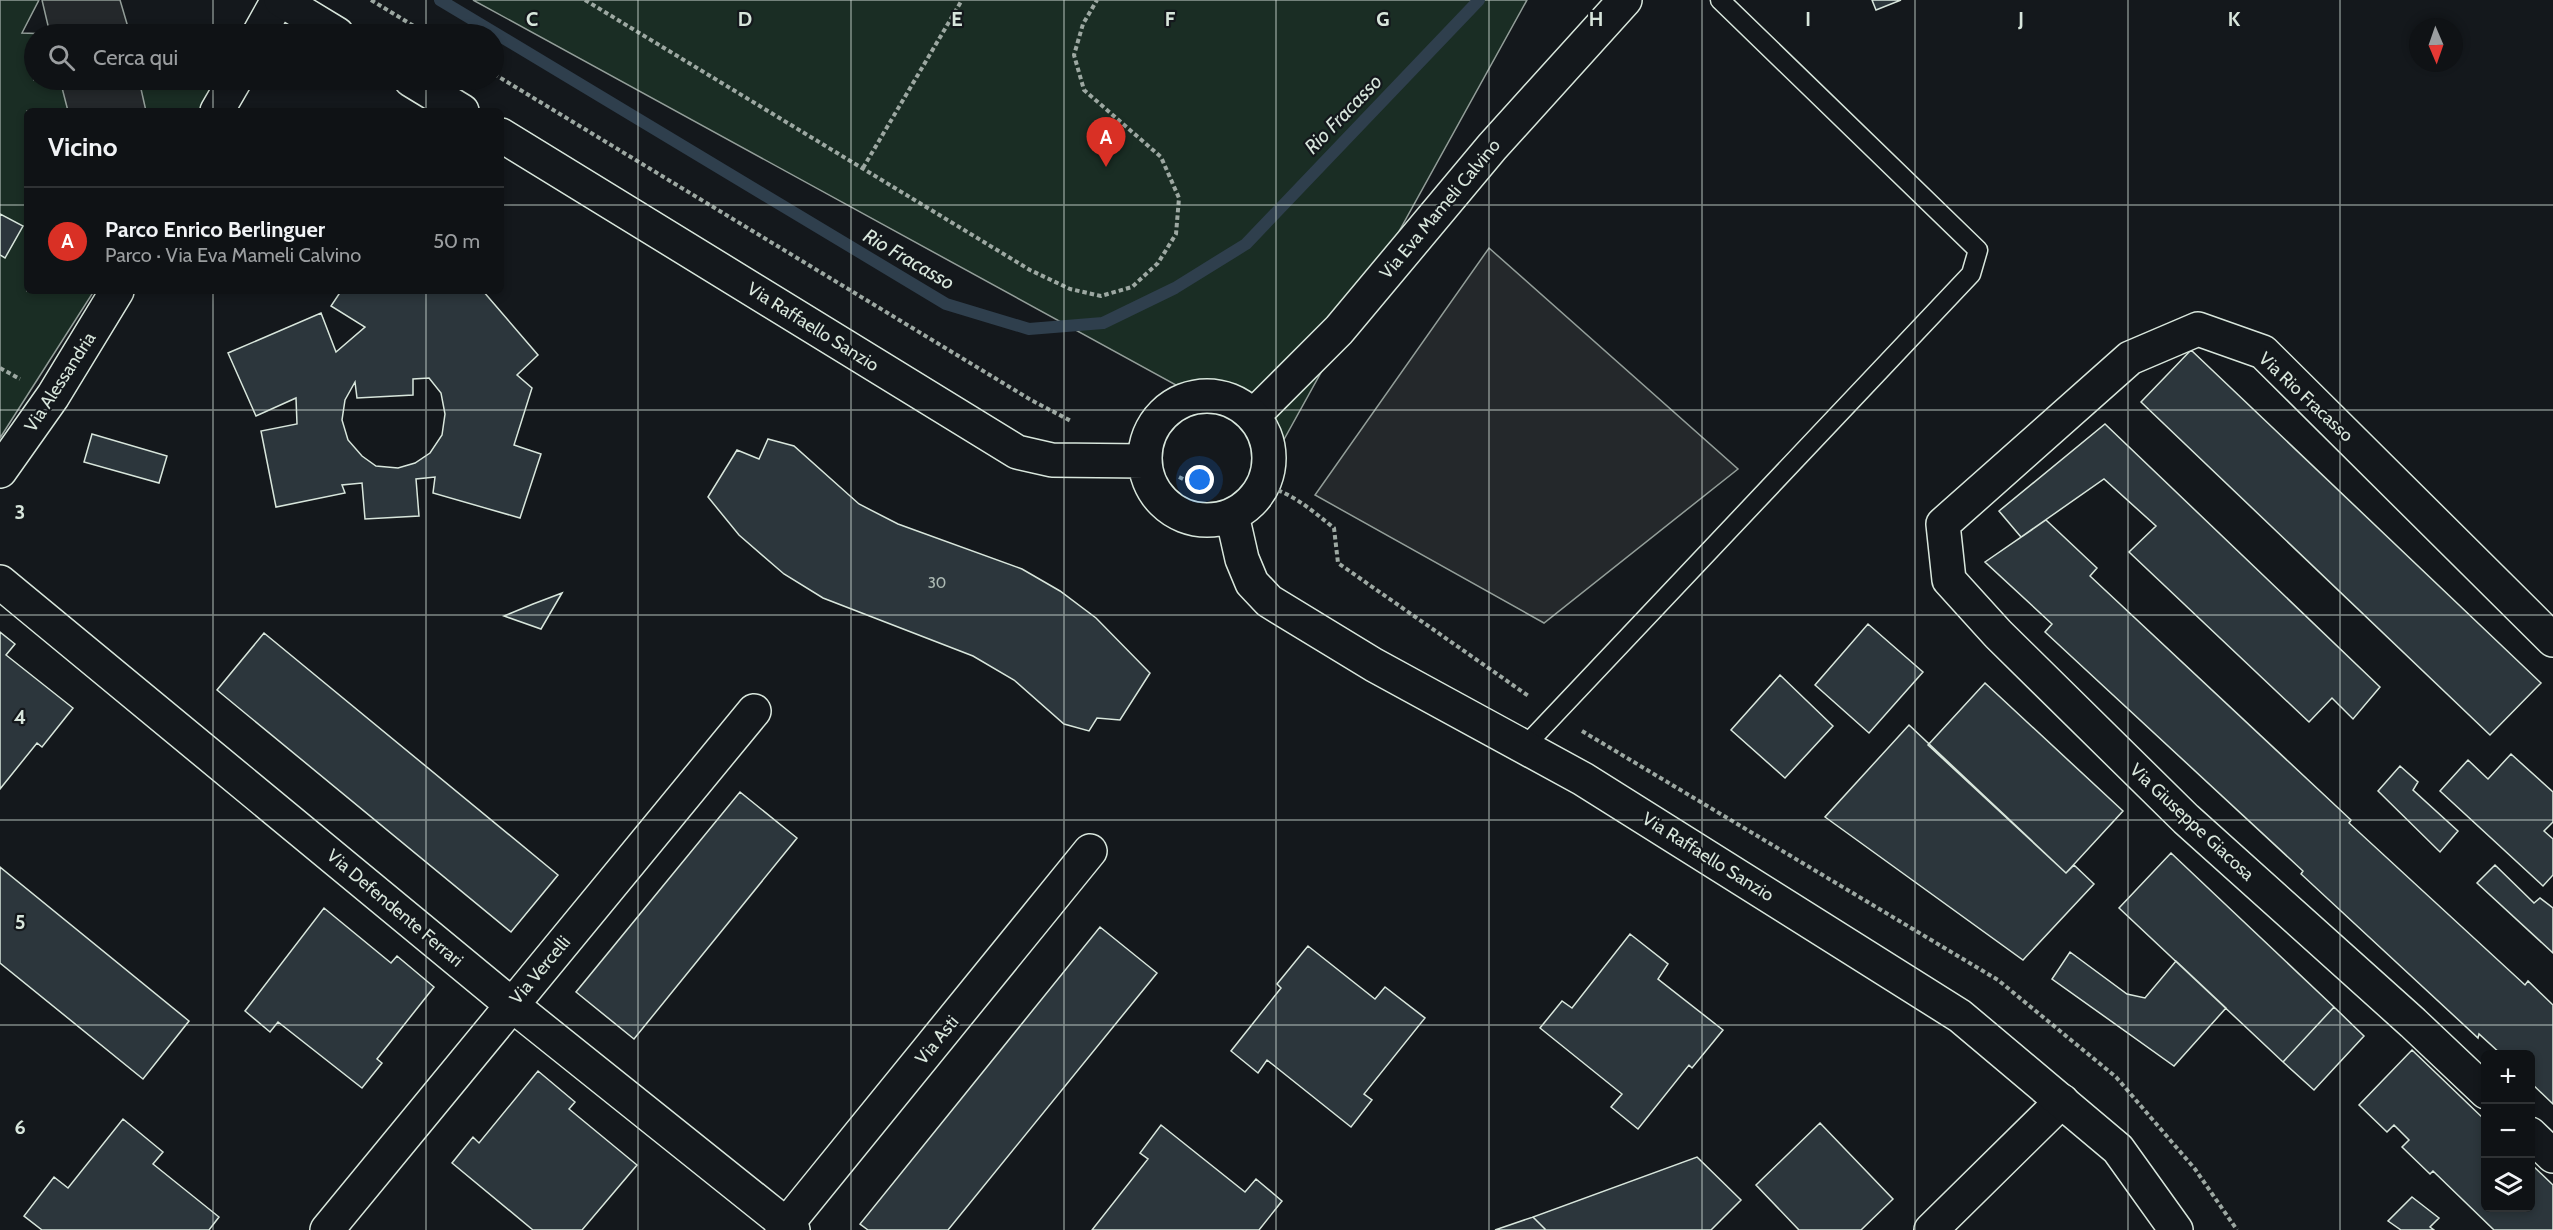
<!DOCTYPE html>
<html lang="it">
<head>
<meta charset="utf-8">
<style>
  :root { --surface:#0f1215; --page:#181b1e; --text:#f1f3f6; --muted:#9b9ea0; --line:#2f3234; --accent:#d93025 }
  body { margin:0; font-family:Cabin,sans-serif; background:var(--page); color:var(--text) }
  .controls { position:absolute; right:18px; bottom:18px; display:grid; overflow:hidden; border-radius:9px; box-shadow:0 3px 9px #0003 }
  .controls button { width:54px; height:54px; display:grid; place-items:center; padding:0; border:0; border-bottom:2px solid var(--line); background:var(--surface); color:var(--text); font:30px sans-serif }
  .compass { position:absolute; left:2409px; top:18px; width:54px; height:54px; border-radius:50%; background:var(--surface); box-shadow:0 3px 9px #0003; rotate:178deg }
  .you { position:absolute; left:1200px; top:480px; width:21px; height:21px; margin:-15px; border:4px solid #fff; border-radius:50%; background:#1a73e8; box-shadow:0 0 0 9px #1a73e833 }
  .badge { display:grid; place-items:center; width:39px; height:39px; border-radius:50%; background:var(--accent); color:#fff; font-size:20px; font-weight:700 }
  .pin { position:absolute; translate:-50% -50px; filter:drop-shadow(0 2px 3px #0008) }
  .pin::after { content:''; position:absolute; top:32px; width:21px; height:18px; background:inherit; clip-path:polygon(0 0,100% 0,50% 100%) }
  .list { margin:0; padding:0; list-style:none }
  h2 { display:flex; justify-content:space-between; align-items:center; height:78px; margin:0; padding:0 24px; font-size:26px }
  h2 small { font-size:20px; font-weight:400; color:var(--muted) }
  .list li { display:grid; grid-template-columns:39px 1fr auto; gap:18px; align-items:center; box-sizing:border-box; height:108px; padding:0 24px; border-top:2px solid var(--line) }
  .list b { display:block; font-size:22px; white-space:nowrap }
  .list p { margin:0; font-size:20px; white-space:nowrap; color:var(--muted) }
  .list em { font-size:20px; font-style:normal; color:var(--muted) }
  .icon { flex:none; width:33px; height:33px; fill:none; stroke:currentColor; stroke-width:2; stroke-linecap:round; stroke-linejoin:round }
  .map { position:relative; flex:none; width:2553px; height:1230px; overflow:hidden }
  .search { position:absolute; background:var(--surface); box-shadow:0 3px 9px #0003; left:24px; top:24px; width:480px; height:66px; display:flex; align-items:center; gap:15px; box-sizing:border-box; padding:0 21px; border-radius:33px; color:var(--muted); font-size:22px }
  .panel { position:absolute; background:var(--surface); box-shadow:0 3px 9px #0003; left:24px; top:108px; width:480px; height:186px; border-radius:9px }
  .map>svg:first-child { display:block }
  .green { fill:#1a2d24; stroke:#939e99; stroke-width:1.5 }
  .parking { fill:#24282b; stroke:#939e99; stroke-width:1.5 }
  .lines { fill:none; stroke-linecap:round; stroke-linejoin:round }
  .stream { stroke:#2f3f4d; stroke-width:12 }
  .building { fill:#2c363c; stroke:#d8e6dc; stroke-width:1.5; fill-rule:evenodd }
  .lane-casing { stroke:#d8e6dc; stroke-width:21 }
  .street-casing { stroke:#d8e6dc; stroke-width:36 }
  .secondary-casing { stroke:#d8e6dc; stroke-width:36 }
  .path { stroke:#9da8a2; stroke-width:4; stroke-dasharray:4.5 3; stroke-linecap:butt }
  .lane { stroke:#14181c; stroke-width:18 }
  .street { stroke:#14181c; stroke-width:33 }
  .secondary { stroke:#14181c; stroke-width:33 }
  .grid { fill:none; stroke:#d8e6dc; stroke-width:1.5; stroke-opacity:0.55 }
  .labels { text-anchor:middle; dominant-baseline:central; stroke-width:4.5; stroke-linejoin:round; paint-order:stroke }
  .number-label { font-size:15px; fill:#adbab4 }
  .street-label { font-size:18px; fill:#d8e6dc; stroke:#14181c }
  .water-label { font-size:20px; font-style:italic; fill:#d8e6dc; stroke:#14181c }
  .grid-label { font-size:20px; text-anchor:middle; font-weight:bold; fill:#d8e6dc; stroke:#14181c; stroke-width:4.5; stroke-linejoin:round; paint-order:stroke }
</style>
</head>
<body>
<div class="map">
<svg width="2553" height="1230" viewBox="0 0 2553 1230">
  <rect width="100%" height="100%" fill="#14181c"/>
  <path class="green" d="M0,0H39L22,33L52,34H34V80H235L217,111H27V291H94L0,438Z
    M473,0H1527L1282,443Z"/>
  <path class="parking" d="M42,0H120L130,34H50Z
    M60,80H139L146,111H68Z
    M1489,248L1738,469L1544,623L1315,495Z"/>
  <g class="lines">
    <path class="stream" d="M440,0L946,304L1029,329L1103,323L1175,288L1246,244L1479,0"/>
  </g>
  <path class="building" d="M1872,0H1901L1876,10Z
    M0,214L23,226L5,258L0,255Z
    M341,291H483L538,355L517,375L532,388L514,445L541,454L520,518L433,493L435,477L416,479L419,516L365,519L362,483L342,485L345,493L276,507L261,431L297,424L296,398L256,416L228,353L321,313L336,352L365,327L331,306ZM429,378L441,393L445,414L442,435L430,453L415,463L398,468L376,466L362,456L348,440L342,420L345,400L355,382L357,398L413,395V379Z
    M2191,350L2541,683L2490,735L2141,402Z
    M2105,424L2380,687L2353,719L2332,698L2309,722L2129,552L2156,526L2104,479L2021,537L1999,511Z
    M92,434L167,456L159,483L84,462Z
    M768,439L794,446L859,504L898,524L1022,569L1060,591L1096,618L1150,673L1120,720L1097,718L1089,731L1064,724L1014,680L973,656L823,598L784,574L739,535L708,497L737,450L759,459Z
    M2046,520L2097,568L2090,576L2351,820L2349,823L2525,985L2528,981L2553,1005V1104L2530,1082V1054H2501L2479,1034L2478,1038L2301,874L2303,871L2045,632L2052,624L1985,562Z
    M562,593L541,629L504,616L533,604Z
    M1868,624L1923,672L1869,733L1815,685Z
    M0,632L15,644L6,655L73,708L42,747L37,743L0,789Z
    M264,633L558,875L511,932L217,690Z
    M1780,675L1833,726L1785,778L1731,730Z
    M1985,683L2123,811L2066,873L1928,745Z
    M1909,725L2066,873L2074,865L2094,884L2023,960L1825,817Z
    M2511,754L2553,792V822L2544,831L2553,839V875L2543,886L2440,791L2468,760L2488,779Z
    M2400,766L2418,782L2413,790L2458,831L2440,852L2378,791Z
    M740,792L797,838L634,1039L576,992Z
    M2171,853L2334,1007L2283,1062L2119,908Z
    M2495,865L2534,903L2540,898L2553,908V953L2477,883Z
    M0,867L189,1021L143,1079L0,963Z
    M324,908L391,963L397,956L434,987L377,1059L382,1063L362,1088L278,1022L270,1032L245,1011Z
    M1100,927L1157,973L948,1230H868L860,1224Z
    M1630,934L1668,964L1658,979L1723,1030L1692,1068L1689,1065L1638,1129L1611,1107L1622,1094L1540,1028L1562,1001L1572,1008Z
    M1308,946L1375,999L1385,987L1425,1018L1364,1094L1372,1100L1351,1127L1267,1060L1258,1073L1231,1051L1281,988L1277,984Z
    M2070,952L2127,994L2145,998L2176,961L2226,1008L2174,1066L2052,979Z
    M2334,1007L2364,1036L2314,1090L2283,1062Z
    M2412,1050L2486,1121V1208H2530V1163L2553,1185V1230H2494L2433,1171L2430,1174L2402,1147L2409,1140L2394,1125L2387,1132L2359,1105Z
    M538,1071L575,1102L569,1109L637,1165L582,1230H533L452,1163L473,1137L479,1143Z
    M123,1119L163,1152L153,1164L219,1217L209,1230H42L24,1216L54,1177L68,1188Z
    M1820,1123L1893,1199L1861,1230H1799L1756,1185Z
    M1161,1125L1245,1192L1256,1179L1282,1201L1259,1230H1092L1148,1159L1140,1153Z
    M1697,1157L1741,1200L1711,1230H1546L1533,1217Z
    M2412,1197L2439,1218L2430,1227L2434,1230H2401L2388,1221Z
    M1533,1217L1546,1230H1495Z"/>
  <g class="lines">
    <g class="lane-casing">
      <path id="lane" d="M1524,747L1971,274L1978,250L1720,0"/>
    </g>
    <g class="street-casing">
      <path id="street" d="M259,34L278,0
        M217,111L235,80
        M1253,416L1339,330L1492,147L1625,0
        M0,471L53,396L117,291
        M0,582L512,1005L793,1230
        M2486,1092L2413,1023L2186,819L1998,634L1949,580L1943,524L2130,358L2198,329L2263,352L2553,640
        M2530,1134L2553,1156
        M327,1230L754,711
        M782,1230L1090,851
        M1931,1230L2062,1101"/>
    </g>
    <g class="secondary-casing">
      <path id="secondary" d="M281,0L337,34
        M411,80L462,111
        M501,135L1017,452L1052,460L1144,461
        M1145 458a62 62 0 1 1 124 0a62 62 0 1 1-124 0Z
        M1232,515L1242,559L1252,583L1269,601L1374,665L1583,779L1960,1016L2118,1149L2176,1230"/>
    </g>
    <path class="path" d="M371,0L427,34
      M585,0L1030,270L1070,289L1101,296L1132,287L1158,263L1176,234L1179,198L1161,157L1084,90L1074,55L1083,24L1097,0
      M494,74L1031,400L1071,421
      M863,168L962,0
      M0,368L20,379
      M1179,477L1204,489
      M1256,485C1287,488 1310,509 1334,528L1338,563L1530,697
      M1582,731L1998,980L2116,1077L2195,1169L2237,1230"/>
    <use href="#lane" class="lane"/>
    <use href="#street" class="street"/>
    <use href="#secondary" class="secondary"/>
  </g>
  <path class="grid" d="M213,0V34M426,0V34M638,0V1230M851,0V1230M1064,0V1230M1276,0V1230M1489,0V1230M1702,0V1230M1915,0V1230M2128,0V1230M2340,0V1230M213,80V111M426,80V111M0,205H27M501,205H2553M213,291V1230M426,291V1230M0,410H2553M0,615H2553M0,820H2553M0,1025H2553"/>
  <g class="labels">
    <g class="number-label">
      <text x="937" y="583">30</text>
    </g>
    <g class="street-label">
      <text transform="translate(1440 209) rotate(-50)">Via Eva Mameli Calvino</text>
      <text transform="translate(813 327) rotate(32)">Via Raffaello Sanzio</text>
      <text transform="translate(60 382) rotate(-57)">Via Alessandria</text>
      <text transform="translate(2306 397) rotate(43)">Via Rio Fracasso</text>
      <text transform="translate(2192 822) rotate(43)">Via Giuseppe Giacosa</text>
      <text transform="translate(1708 857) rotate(32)">Via Raffaello Sanzio</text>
      <text transform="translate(395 908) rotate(40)">Via Defendente Ferrari</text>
      <text transform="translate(540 970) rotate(-50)">Via Vercelli</text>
      <text transform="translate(937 1040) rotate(-51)">Via Asti</text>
    </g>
    <g class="water-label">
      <text transform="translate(1343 114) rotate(-46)">Rio Fracasso</text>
      <text transform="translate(909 259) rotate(30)">Rio Fracasso</text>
    </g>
  </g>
  <g class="grid-label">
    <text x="532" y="26">C</text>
    <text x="745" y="26">D</text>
    <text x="957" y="26">E</text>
    <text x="1170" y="26">F</text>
    <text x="1383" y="26">G</text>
    <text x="1596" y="26">H</text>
    <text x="1808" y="26">I</text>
    <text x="2021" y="26">J</text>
    <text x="2234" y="26">K</text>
    <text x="20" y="519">3</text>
    <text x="20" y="724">4</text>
    <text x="20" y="929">5</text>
    <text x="20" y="1134">6</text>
  </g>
</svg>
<div class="controls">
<button>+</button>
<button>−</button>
<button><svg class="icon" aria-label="layers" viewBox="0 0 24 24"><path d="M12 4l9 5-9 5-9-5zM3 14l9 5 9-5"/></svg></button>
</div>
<svg class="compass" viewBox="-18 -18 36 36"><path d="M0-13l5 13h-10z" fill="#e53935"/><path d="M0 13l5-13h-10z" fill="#9b9ea0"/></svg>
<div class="you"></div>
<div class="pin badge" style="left:1106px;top:167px">A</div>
<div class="search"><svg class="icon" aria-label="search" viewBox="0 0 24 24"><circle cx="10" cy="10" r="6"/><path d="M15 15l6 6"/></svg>Cerca qui</div>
<section class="panel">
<h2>Vicino<small></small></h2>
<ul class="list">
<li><span class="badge">A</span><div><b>Parco Enrico Berlinguer</b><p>Parco · Via Eva Mameli Calvino</p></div><em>50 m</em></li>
</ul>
</section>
</div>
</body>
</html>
